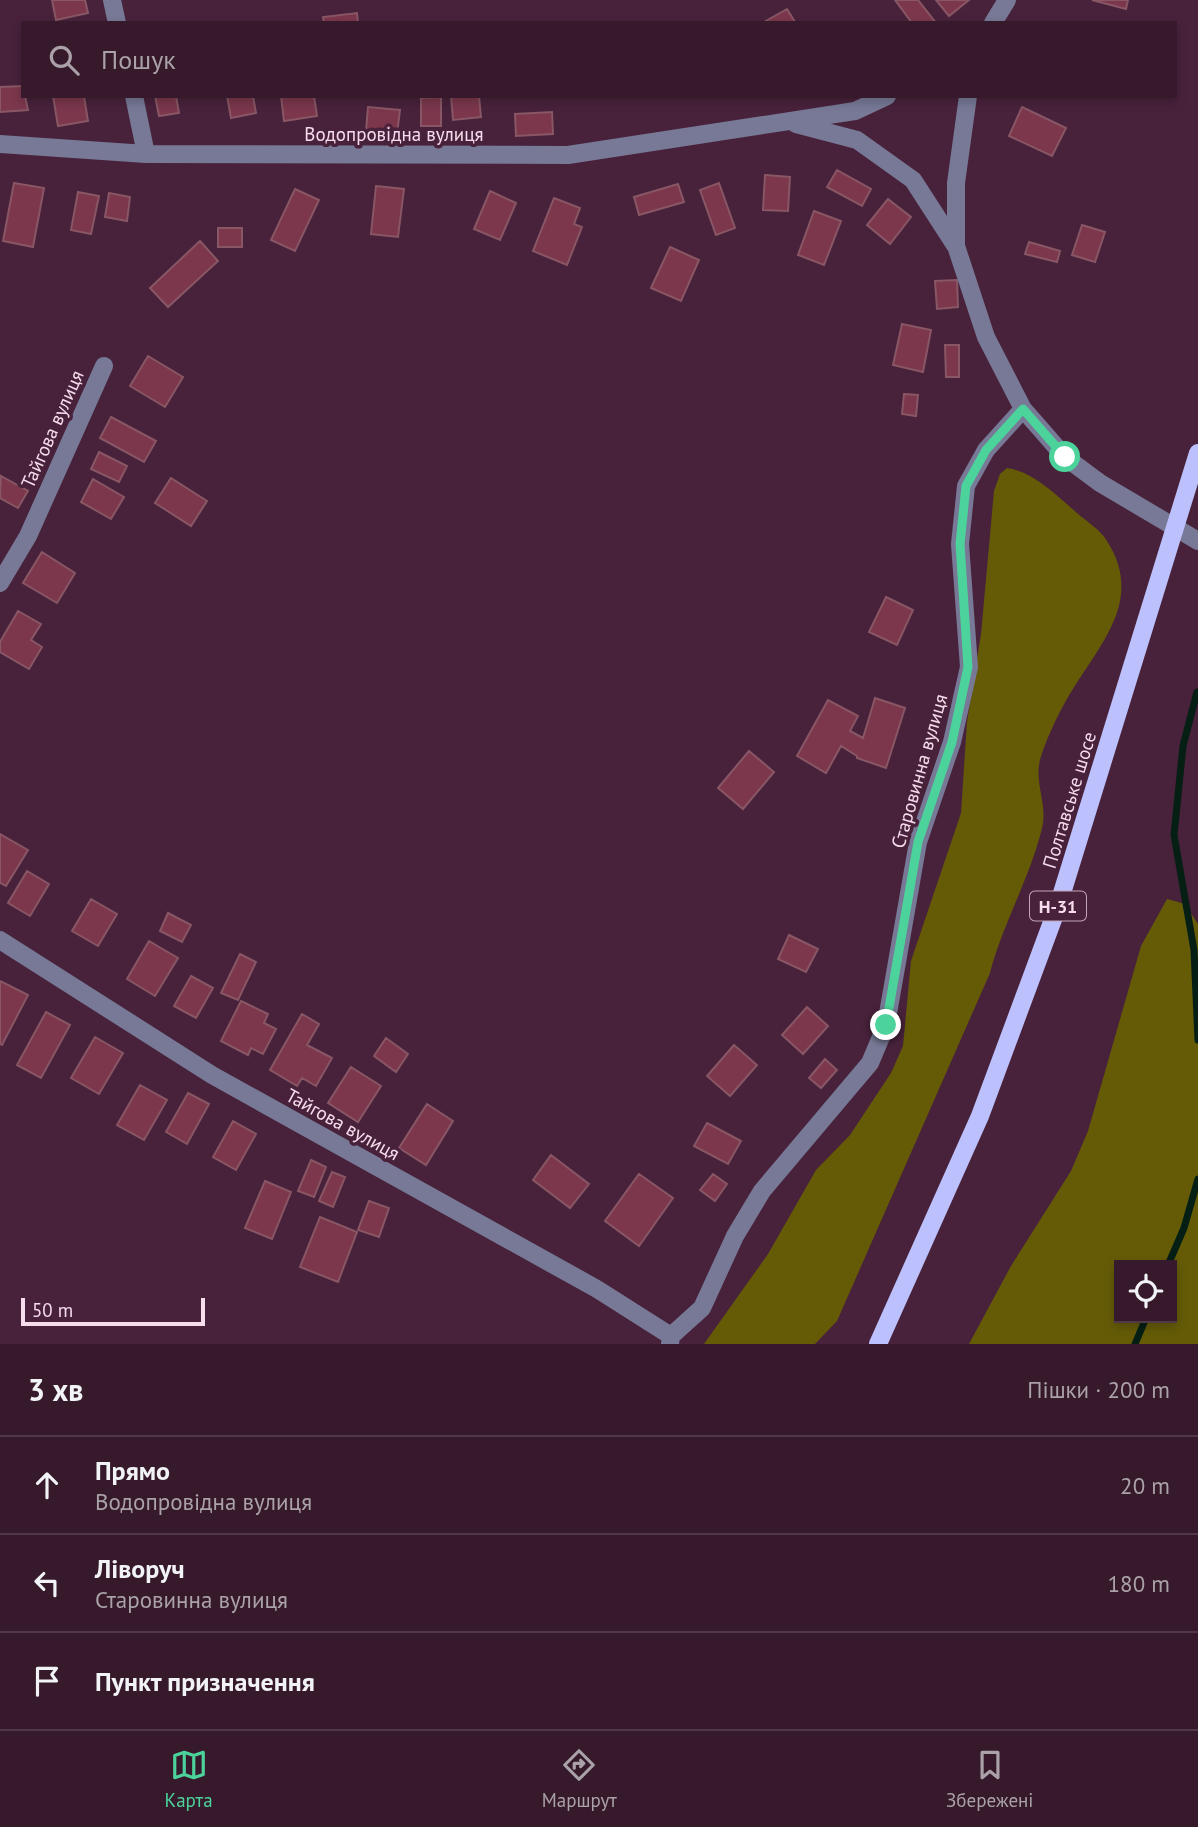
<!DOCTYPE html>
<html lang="uk">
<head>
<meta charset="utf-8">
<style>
  :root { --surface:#361a2c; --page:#3d2334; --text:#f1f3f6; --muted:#aaa1a9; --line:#503848; --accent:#4cd39b }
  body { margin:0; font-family:"PT Sans",sans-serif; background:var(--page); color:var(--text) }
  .controls { position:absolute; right:21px; bottom:21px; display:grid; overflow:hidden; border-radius:0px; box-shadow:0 4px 10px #0003 }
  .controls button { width:63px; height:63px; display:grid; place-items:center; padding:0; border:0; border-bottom:2px solid var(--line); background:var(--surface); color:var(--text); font:35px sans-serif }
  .scale { position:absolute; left:21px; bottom:18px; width:184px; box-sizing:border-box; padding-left:7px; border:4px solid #f7ddec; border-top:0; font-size:19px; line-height:24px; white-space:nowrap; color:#f7ddec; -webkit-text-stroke:5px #48223b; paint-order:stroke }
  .stop { position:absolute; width:21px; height:21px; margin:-16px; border:5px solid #4cd39b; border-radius:50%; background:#fff }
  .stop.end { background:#4cd39b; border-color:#fff; box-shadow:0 2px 7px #0008 }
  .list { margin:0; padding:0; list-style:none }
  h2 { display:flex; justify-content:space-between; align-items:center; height:91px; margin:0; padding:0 28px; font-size:30px }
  h2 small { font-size:23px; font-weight:400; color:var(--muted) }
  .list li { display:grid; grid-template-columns:46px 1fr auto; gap:21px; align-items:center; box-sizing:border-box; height:98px; padding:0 28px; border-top:2px solid var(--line) }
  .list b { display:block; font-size:26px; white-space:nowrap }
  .list p { margin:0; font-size:23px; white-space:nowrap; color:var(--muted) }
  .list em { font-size:23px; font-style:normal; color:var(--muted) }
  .icon { flex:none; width:38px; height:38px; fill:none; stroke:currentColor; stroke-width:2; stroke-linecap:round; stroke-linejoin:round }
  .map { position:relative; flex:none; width:1198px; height:1344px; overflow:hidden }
  .search { position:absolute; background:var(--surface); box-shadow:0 4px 10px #0003; left:21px; right:21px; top:21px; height:77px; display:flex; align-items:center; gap:18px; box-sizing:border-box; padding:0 24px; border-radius:0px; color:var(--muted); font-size:26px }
  .sheet { height:385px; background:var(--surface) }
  nav { display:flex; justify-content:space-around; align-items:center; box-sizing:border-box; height:98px; border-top:2px solid var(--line); background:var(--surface); font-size:19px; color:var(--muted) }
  nav a { display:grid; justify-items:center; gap:4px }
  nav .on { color:var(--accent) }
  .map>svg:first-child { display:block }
  .green { fill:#655b07; fill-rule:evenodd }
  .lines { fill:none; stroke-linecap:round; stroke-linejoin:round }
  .stream { stroke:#051f14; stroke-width:7 }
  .building { fill:#7c374d; stroke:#885664; stroke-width:2 }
  .minor { stroke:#777996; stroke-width:18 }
  .major { stroke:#bcc0fc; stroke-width:18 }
  .route { stroke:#4cd39b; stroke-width:9 }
  .labels { text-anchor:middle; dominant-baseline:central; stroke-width:7; stroke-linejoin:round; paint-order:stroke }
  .shield { fill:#48223b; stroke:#c2a5b7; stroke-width:2 }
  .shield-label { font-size:18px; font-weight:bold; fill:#f7ddec }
  .street-label { font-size:19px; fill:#f7ddec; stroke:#48223b }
</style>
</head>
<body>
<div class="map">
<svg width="1198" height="1344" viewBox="0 0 1198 1344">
  <rect width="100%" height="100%" fill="#48223b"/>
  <path class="green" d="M1007,468C1034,472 1057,496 1077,513C1086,521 1099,529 1105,538C1146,598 1101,643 1071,692C1060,710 1046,739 1040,760C1034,783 1048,805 1042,828C1030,878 1003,923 990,973L837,1321L815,1344H704L768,1254L816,1170L850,1135L891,1073L903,1046L911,961L961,813L967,722L981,634L994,491L1000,474Z
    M1167,899L1185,904L1198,924V1344H969L1011,1266L1071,1171L1088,1131L1141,946ZM1119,1265H1172V1318H1119Z"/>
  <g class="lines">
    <path class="stream" d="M1197,692L1183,746L1174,835L1194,950L1198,1040
      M1168,1265L1184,1228L1198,1179
      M1135,1344L1146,1318"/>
  </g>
  <path class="building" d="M52,0H85L88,13L56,20Z
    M895,0H918L936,23H912Z
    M936,0H969L949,16Z
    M1092,0H1128L1126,9Z
    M787,9L795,22L764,23V22Z
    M357,13L358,23H324L323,17Z
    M23,86L28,110L0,112V87Z
    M53,96H84L88,121L58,126Z
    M155,96H176L179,113L159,116Z
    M227,96H253L256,113L231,118Z
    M281,96H314L317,116L284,121Z
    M451,96H479L481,117L453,120Z
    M441,97V126H421V98Z
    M368,107L400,110L397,134L366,131Z
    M1022,107L1066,128L1052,156L1009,136Z
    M552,112L553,134L516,136L515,114Z
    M837,170L871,189L862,206L827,187Z
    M765,175L790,177L788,211L763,210Z
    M14,183L44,188L33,247L3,241Z
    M719,183L735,228L716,235L700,190Z
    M678,184L684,202L639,215L634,197Z
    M376,186L404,189L398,237L371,234Z
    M295,189L319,200L295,251L271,240Z
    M490,191L516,203L500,240L474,229Z
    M78,192L99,196L91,234L71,230Z
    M109,193L130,197L127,221L105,217Z
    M554,198L580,208L574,224L582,227L567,265L533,251Z
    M888,199L911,217L890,244L867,225Z
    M814,211L841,221L824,265L798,255Z
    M1082,225L1105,232L1095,262L1072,255Z
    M218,228H242V247H218Z
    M200,241L218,261L168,307L150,288Z
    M1029,242L1060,251L1057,262L1025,254Z
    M670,247L699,260L681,301L651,288Z
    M957,280L958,307L937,309L935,281Z
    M902,324L931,330L923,372L893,365Z
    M945,345H959V377H946Z
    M148,356L183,377L165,407L130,386Z
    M904,394L918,395L916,416L902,414Z
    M111,417L156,441L144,462L100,438Z
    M99,452L127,466L119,482L91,469Z
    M1,476L28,491L18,508L0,498Z
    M171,478L207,501L191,526L155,503Z
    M93,479L124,497L111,519L81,502Z
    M42,552L75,573L57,603L23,583Z
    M886,597L913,610L897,645L869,632Z
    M18,611L41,624L31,640L42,647L29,669L0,652V642Z
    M875,698L905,708L886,768L857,758V756L841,746L826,773L797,756L828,700L858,716L850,731L863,738Z
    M749,751L774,772L743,809L718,788Z
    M0,834L28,850L6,886L0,883Z
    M27,871L49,884L30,916L8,903Z
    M91,899L117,914L98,946L72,931Z
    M168,913L191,925L182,942L160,931Z
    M789,935L818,949L806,972L778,959Z
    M149,941L178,958L155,996L127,979Z
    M240,954L256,962L238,1000L221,993Z
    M191,976L213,988L196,1018L174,1006Z
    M0,981L28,995L2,1045L0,1044Z
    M241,1001L268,1014L264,1023L276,1029L263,1054L251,1048L248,1055L221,1041Z
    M807,1007L828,1026L803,1054L782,1035Z
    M46,1012L70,1025L41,1078L17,1065Z
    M302,1014L319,1024L307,1045L332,1058L316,1086L302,1078L297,1086L270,1070Z
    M95,1037L123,1053L99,1094L71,1078Z
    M386,1038L408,1054L396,1072L374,1056Z
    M734,1045L757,1065L730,1096L707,1076Z
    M825,1059L837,1070L821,1088L809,1078Z
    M351,1067L381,1086L358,1122L328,1103Z
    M140,1085L167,1100L144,1140L117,1125Z
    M188,1093L209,1104L187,1144L166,1132Z
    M427,1104L453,1121L426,1165L399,1148Z
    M233,1121L256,1134L236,1170L213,1157Z
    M707,1123L741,1141L728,1164L694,1146Z
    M551,1155L589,1184L570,1208L533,1180Z
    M311,1160L326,1167L314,1197L298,1191Z
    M332,1172L345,1177L333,1207L319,1201Z
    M639,1174L673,1198L639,1246L605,1221Z
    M713,1174L727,1184L715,1201L700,1190Z
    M265,1181L291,1192L272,1239L245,1228Z
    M369,1201L389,1208L379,1237L358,1230Z
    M320,1217L357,1232L338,1282L300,1267Z"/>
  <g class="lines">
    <path class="minor" d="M112,0L117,23
      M993,23L1007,0
      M134,96L146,154
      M968,96L956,183V246L986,337L1023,409L1065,457L1100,483L1198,541
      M796,124L857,140L913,180L955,245
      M0,144L146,154L568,155L855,111L887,96
      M0,583L28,536L104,366
      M0,940L212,1075L597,1289L671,1336
      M670,1344L671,1336L702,1308L735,1236L762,1191L870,1063L886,1025L918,842L952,742L969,667L960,544L966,486L986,450L1023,409"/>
    <path class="major" d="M878,1344L980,1116L1058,906L1198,453"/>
  </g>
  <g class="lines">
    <path class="route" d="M886,1025L918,842L952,742L968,667L960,544L966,486L986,450L1023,409L1065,457"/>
  </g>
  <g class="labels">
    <rect class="shield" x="1030" y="891.5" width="56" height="29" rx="5"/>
    <g class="shield-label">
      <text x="1058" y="906">Н-31</text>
    </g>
    <g class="street-label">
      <text x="394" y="134">Водопровідна вулиця</text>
      <text transform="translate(52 429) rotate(-66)">Тайгова вулиця</text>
      <text transform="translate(919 771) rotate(-74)">Старовинна вулиця</text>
      <text transform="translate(1069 800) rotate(-73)">Полтавське шосе</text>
      <text transform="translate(343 1124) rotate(29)">Тайгова вулиця</text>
    </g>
  </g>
</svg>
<div class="controls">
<button><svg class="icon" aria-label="locate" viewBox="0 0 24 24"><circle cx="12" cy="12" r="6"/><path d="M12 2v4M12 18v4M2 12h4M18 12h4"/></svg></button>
</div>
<div class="scale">50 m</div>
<div class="stop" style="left:1065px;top:457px"></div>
<div class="stop end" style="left:886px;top:1025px"></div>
<div class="search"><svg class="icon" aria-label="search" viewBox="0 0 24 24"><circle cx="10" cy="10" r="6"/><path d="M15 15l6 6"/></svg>Пошук</div>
</div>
<section class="sheet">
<h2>3 хв<small>Пішки · 200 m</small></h2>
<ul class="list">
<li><svg class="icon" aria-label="ahead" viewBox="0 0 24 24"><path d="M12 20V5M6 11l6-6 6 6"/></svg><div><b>Прямо</b><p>Водопровідна вулиця</p></div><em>20 m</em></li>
<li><svg class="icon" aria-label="left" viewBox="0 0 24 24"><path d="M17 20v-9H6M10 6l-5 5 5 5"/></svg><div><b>Ліворуч</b><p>Старовинна вулиця</p></div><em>180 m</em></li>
<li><svg class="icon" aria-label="arrive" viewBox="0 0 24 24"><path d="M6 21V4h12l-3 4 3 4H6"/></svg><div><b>Пункт призначення</b></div></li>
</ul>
</section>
<nav>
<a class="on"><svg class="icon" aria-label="map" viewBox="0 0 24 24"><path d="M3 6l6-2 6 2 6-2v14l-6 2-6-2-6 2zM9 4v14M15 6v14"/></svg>Карта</a>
<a><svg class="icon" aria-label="directions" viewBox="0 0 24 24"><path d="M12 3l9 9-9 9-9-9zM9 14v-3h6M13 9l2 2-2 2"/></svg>Маршрут</a>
<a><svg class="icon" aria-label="saved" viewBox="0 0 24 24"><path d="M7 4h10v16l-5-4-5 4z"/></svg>Збережені</a>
</nav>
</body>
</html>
